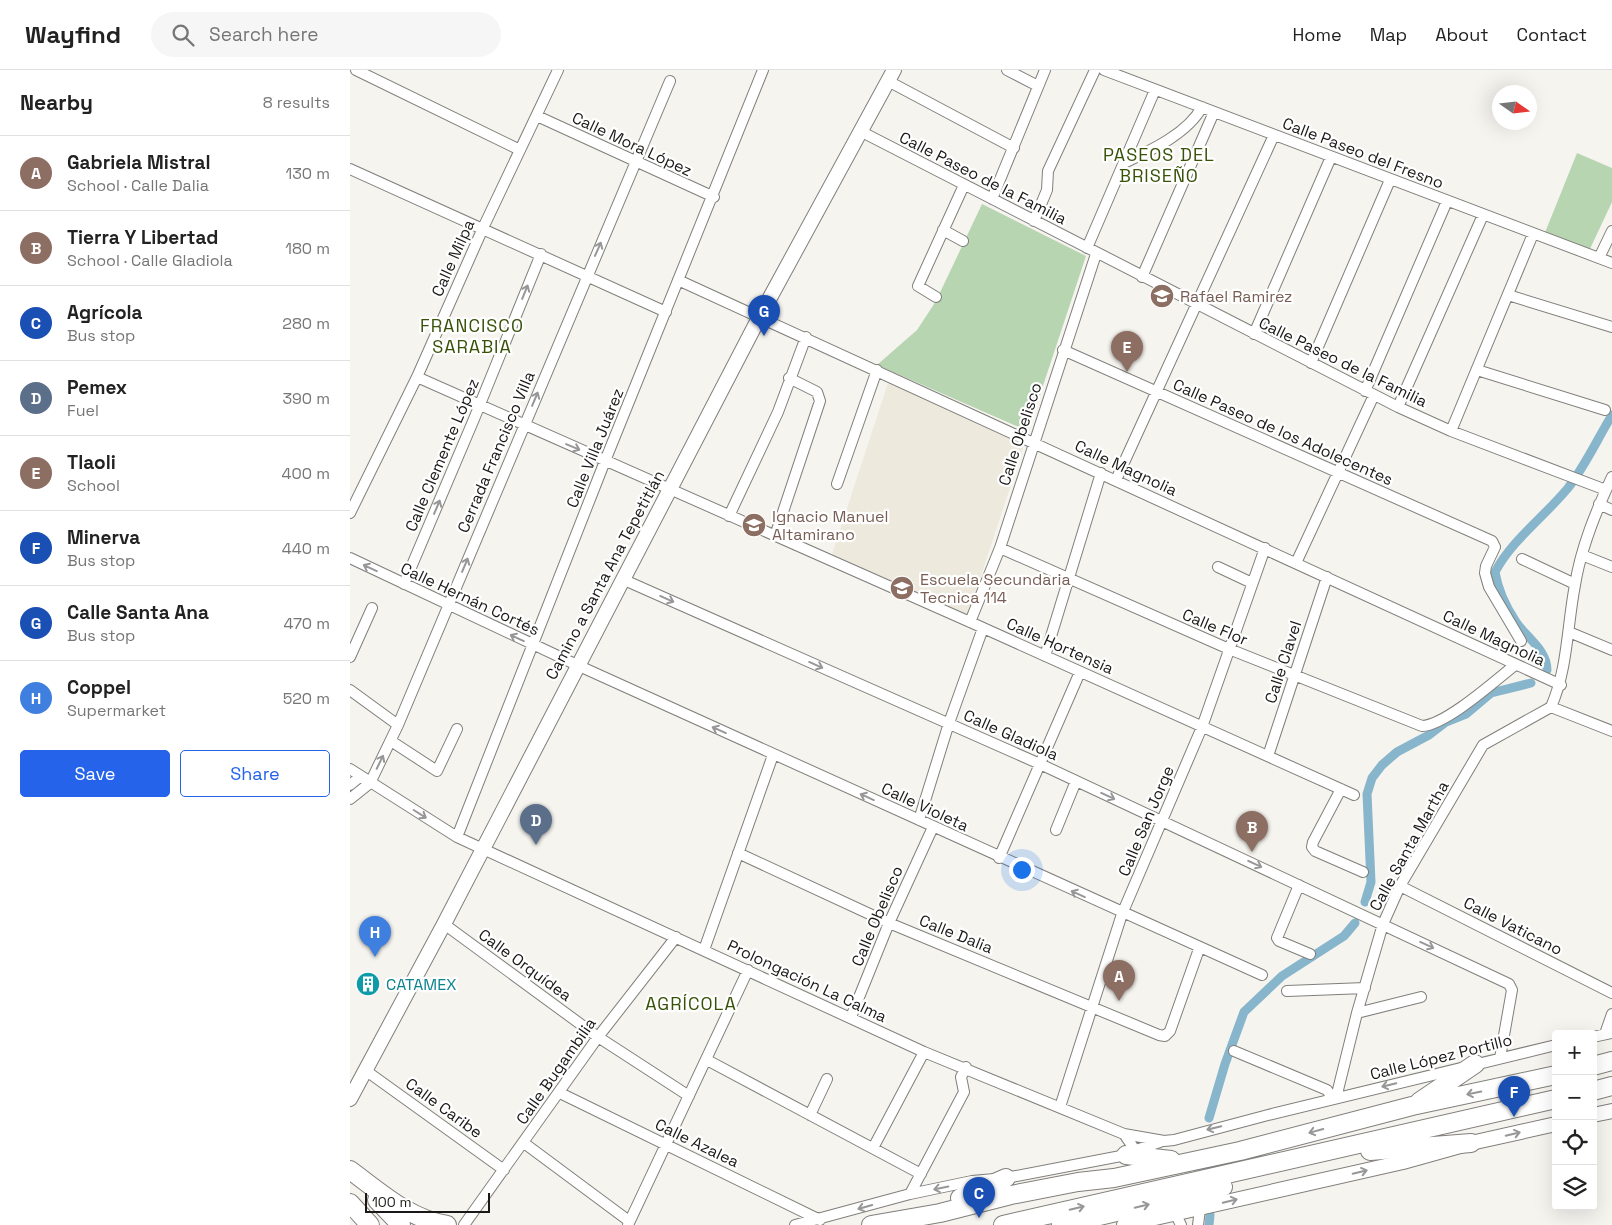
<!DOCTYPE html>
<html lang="en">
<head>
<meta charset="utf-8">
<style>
  :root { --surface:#fff; --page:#f6f6f6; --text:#222; --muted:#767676; --line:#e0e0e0; --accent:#2563eb }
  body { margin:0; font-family:"Space Grotesk",sans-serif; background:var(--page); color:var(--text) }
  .controls { position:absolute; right:15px; bottom:15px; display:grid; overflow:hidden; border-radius:5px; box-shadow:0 5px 20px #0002 }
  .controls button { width:45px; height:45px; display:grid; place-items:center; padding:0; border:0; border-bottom:1px solid var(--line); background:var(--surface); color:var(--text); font:25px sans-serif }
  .compass { position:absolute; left:1142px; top:15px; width:45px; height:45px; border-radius:50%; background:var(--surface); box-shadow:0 5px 20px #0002; rotate:104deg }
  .scale { position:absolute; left:15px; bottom:12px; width:125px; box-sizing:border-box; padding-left:5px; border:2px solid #191817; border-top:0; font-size:14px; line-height:18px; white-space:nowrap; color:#191817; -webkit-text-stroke:4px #fff; paint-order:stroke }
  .you { position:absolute; left:671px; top:799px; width:18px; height:18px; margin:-12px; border:4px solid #fff; border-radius:50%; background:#1a73e8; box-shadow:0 0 0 8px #1a73e833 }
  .badge { display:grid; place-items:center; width:32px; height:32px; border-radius:50%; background:var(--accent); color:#fff; font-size:16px; font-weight:700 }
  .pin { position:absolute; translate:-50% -41px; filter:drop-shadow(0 1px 2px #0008) }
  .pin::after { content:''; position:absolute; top:26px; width:18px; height:15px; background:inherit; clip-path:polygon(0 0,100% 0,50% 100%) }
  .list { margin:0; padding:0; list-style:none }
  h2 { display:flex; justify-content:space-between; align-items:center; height:65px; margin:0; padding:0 20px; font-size:21px }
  h2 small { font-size:16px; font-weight:400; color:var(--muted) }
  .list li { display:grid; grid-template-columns:32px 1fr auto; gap:15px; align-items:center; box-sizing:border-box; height:75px; padding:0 20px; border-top:1px solid var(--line) }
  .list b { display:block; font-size:19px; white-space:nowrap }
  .list p { margin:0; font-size:16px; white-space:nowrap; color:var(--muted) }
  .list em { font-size:16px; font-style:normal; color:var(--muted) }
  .actions { display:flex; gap:10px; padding:15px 20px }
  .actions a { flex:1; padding:11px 0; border:1px solid var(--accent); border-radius:5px; text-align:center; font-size:18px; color:var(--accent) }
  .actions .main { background:var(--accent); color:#fff }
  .icon { flex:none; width:28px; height:28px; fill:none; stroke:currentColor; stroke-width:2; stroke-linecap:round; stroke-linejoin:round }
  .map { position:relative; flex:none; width:1262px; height:1155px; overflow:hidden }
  header { display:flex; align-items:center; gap:30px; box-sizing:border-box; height:70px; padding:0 25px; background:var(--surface); border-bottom:1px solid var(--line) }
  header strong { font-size:24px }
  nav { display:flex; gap:28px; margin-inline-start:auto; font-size:18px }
  .search { width:350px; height:45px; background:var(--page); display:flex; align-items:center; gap:12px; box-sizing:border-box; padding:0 18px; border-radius:28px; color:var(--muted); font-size:19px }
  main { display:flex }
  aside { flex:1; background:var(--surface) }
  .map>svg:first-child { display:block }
  .built { fill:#ede9dd }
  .green { fill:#b8d5b2 }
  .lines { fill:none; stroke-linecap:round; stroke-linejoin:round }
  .canal { stroke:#87b5cb; stroke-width:9 }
  .street-casing { stroke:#807f7b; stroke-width:12 }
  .secondary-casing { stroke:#807f7b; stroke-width:16 }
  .highway-casing { stroke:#807f7b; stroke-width:20 }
  .street { stroke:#fff; stroke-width:10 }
  .secondary { stroke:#fff; stroke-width:14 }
  .highway { stroke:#fff; stroke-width:18 }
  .oneway { stroke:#989797 }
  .labels { text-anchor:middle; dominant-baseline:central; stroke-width:4.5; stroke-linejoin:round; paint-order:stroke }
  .street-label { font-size:16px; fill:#191817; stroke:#fff }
  .education-label { font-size:16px; fill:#785e54; stroke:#fff; text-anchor:start }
  .culture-label { font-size:16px; fill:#0d838f; stroke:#fff; text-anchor:start }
  .neighbourhood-label { font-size:18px; letter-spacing:1px; fill:#385208; stroke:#fff }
</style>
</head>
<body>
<header>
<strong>Wayfind</strong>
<div class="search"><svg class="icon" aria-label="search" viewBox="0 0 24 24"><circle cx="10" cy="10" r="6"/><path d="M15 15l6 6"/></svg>Search here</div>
<nav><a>Home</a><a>Map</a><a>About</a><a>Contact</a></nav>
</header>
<main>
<aside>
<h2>Nearby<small>8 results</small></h2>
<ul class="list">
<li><span class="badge" style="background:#8d6e63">A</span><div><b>Gabriela Mistral</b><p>School · Calle Dalia</p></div><em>130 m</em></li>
<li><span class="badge" style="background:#8d6e63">B</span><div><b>Tierra Y Libertad</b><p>School · Calle Gladiola</p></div><em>180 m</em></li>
<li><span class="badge" style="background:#1a4fb4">C</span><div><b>Agrícola</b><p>Bus stop</p></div><em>280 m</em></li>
<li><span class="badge" style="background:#5c6f8a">D</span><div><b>Pemex</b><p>Fuel</p></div><em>390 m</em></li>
<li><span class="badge" style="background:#8d6e63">E</span><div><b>Tlaoli</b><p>School</p></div><em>400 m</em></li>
<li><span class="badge" style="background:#1a4fb4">F</span><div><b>Minerva</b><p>Bus stop</p></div><em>440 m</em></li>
<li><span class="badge" style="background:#1a4fb4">G</span><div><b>Calle Santa Ana</b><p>Bus stop</p></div><em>470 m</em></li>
<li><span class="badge" style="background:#3f7fe0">H</span><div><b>Coppel</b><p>Supermarket</p></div><em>520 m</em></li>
</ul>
<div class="actions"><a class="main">Save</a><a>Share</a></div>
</aside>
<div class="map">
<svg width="1262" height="1155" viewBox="0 0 1262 1155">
  <rect width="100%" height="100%" fill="#f6f4ef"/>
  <path class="built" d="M538,313L675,372L618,545L482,484Z"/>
  <path class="green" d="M1227,83L1262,98V132L1239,181L1194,165Z
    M632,134L736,186L678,361L527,295L567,260L586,231Z"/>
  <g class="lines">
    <path class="canal" d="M1197,600C1197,580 1177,568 1166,552C1156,537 1148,520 1145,502C1162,470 1194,447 1218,418C1235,396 1248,368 1262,345
      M1015,832L1021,812L1017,724L1022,708L1032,695L1047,682L1079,665L1096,652L1116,644L1141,623L1181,613
      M859,1048L875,994L894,942L932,906L994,866L1005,853
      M859,1155L860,1145"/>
    <g class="street-casing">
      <path id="street" d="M6,0L170,80
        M657,0L688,16
        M754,0L1262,193
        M538,11L664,78
        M187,46L364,127
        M512,62L1048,337L1101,361L1256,420
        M776,92C802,80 838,63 852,37
        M0,99L316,242
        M642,129L695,0
        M684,151L697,120L698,101L745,0
        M593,160L613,171
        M737,178L805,20
        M1249,188L1262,161
        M792,207L864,42
        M328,210L1211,615
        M1158,225L1262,257
        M586,227L568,216L614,115
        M904,264L981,87
        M713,280L1142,471L1145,477L1136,496L1135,503L1139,517L1171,571
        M961,293L1040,110
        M1127,300L1255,340
        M67,307L620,552L1004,725
        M1015,321L1097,131
        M1048,337L1133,145
        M1101,361L1183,164
        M766,410L924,65
        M487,414L527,300
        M1249,434L1262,440
        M0,443L67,307L133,158L208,0
        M379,446L428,342L456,267
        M425,466L470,331L467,322L439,308
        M650,478L879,579L1072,656C1096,655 1146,610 1165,595
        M1232,485L1262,497
        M0,488L227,595L912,905
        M1172,489L1225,514
        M946,493L1024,325
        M868,497L902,513
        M272,509L690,694L1159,914L1162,920L1150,988
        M54,514L124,349L191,184
        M620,552L650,478L746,184
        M1219,562L1262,580
        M695,586L751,403
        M0,587L22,538
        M0,620L48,655
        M1201,637C1218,598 1217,556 1225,515C1231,477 1246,441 1262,407
        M1201,637L1262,661
        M41,671L87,701L107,659
        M918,686L977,507
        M0,699L107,767L574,982L774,1064L814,1071L824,1070L918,1045L1206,975
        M0,715L11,706
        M991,719L963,772L962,777L965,781L1013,802
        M0,729L20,713L48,655L320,11
        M569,750L599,653L633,558
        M706,760L726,711
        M107,767L255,391L413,0
        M388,783L539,853L809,965L815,966L820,961L849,879
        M649,788L730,602
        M949,815L927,868L929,871L960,884
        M1050,816L1262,923
        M94,854L248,967L339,1026
        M354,880L423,685
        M937,921L1015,918
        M1007,943L1071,927
        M501,947L539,853L583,757
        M1255,964L1262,944
        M1243,967L1261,963
        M884,981L977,1020L983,1029
        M357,990L571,1104
        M15,1000L154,1100
        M210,1023L470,1150
        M986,1028L1007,943L1033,854L1050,816L1133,675L1201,637
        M710,1037L772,844L852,657L915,478
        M460,1045L477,1009
        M174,1073L279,1151
        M523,1078L574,982
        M783,1081L810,1072
        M560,1124L614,1022L611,1007L616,997
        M825,1143L831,1155
        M114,1155L248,967L326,867
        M278,1155L398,900
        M445,1155L560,1124L622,1111L656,1108L776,1085L783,1081V1077L774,1064
        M848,1155L850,1139"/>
    </g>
    <g class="secondary-casing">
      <path id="secondary" d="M0,1029L94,854L410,246L544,0
        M1243,1045L1262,1041
        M774,1155L1053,1092L1121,1073L1206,1054"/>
    </g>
    <g class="highway-casing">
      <path id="highway" d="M1243,996L1262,991
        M1243,1021L1262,1016
        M1069,1032L1125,994
        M1020,1081L1121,1073
        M776,1085L821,1090
        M0,1100C30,1122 59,1149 97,1155
        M610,1128L656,1108
        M27,1130L51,1155
        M0,1133L20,1155
        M521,1155L590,1143L661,1125L728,1112L764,1108L890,1081L1062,1036L1206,1005
        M653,1155L1206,1029
        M711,1155L873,1117"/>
    </g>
    <use href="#street" class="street"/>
    <use href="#secondary" class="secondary"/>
    <use href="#highway" class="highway"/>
  </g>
  <defs><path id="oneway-shaft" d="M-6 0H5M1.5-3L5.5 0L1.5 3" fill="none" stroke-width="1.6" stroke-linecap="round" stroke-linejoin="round" transform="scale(1.25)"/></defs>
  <g class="oneway">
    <use href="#oneway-shaft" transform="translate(248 179) rotate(-66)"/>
    <use href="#oneway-shaft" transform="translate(175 222) rotate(-68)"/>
    <use href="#oneway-shaft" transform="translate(185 329) rotate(-67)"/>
    <use href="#oneway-shaft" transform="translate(223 377) rotate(23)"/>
    <use href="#oneway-shaft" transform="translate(87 437) rotate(-67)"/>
    <use href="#oneway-shaft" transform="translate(115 495) rotate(-67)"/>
    <use href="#oneway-shaft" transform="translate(20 498) rotate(-155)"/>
    <use href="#oneway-shaft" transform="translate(317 529) rotate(24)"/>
    <use href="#oneway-shaft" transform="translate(167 568) rotate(-155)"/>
    <use href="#oneway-shaft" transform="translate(466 595) rotate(24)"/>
    <use href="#oneway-shaft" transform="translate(369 660) rotate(-156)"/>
    <use href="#oneway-shaft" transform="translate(30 692) rotate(-64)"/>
    <use href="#oneway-shaft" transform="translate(758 726) rotate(25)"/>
    <use href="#oneway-shaft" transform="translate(517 727) rotate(-156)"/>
    <use href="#oneway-shaft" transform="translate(70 744) rotate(32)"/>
    <use href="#oneway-shaft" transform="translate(905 794) rotate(25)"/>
    <use href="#oneway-shaft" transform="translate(728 824) rotate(-156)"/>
    <use href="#oneway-shaft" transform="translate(1077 875) rotate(25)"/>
    <use href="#oneway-shaft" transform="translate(1039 1015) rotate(166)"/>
    <use href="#oneway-shaft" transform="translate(1124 1023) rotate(168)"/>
    <use href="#oneway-shaft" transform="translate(864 1058) rotate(166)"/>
    <use href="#oneway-shaft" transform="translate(966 1061) rotate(165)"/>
    <use href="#oneway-shaft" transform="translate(1163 1064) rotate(-13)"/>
    <use href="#oneway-shaft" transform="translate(1010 1102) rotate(-13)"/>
    <use href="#oneway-shaft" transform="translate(591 1118) rotate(169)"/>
    <use href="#oneway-shaft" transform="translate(880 1131) rotate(-14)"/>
    <use href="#oneway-shaft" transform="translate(792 1136) rotate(-13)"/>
    <use href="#oneway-shaft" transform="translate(515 1137) rotate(164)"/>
    <use href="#oneway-shaft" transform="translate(727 1138) rotate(-13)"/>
  </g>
  <defs>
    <g id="school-disc" transform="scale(1.25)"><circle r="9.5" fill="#8d6e63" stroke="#fff"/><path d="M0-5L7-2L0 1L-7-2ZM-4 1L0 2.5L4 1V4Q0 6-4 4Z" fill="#fff"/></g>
    <g id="building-disc" transform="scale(1.25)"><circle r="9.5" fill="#0f9aa8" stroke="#fff"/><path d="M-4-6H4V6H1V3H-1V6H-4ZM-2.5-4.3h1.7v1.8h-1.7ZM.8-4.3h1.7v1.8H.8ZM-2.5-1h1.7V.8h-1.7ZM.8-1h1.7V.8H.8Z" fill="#fff"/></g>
  </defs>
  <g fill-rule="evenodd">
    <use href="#school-disc" x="812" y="226"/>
    <use href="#school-disc" x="404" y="455"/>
    <use href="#school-disc" x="552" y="518"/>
    <use href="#building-disc" x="18" y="914"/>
  </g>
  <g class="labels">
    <g class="street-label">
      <text transform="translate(282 74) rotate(25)">Calle Mora López</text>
      <text transform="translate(1013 83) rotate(21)">Calle Paseo del Fresno</text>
      <text transform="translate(633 108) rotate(27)">Calle Paseo de la Familia</text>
      <text transform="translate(103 188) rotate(-66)">Calle Milpa</text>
      <text transform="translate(993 292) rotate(26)">Calle Paseo de la Familia</text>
      <text transform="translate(933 362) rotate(24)">Calle Paseo de los Adolecentes</text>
      <text transform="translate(670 364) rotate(-72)">Calle Obelisco</text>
      <text transform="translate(245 378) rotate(-68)">Calle Villa Juárez</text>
      <text transform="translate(146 382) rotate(-67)">Cerrada Francisco Villa</text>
      <text transform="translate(92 385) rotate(-67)">Calle Clemente López</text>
      <text transform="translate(776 398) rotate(25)">Calle Magnolia</text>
      <text transform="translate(255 505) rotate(-62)">Camino a Santa Ana Tepetitlán</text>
      <text transform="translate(120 529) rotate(25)">Calle Hernán Cortés</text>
      <text transform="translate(865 557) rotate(23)">Calle Flor</text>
      <text transform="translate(1144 568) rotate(25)">Calle Magnolia</text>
      <text transform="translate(710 576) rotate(24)">Calle Hortensia</text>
      <text transform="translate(933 592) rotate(-72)">Calle Clavel</text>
      <text transform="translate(661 665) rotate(24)">Calle Gladiola</text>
      <text transform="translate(575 737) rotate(25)">Calle Violeta</text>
      <text transform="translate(796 751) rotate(-67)">Calle San Jorge</text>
      <text transform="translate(1059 776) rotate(-61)">Calle Santa Martha</text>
      <text transform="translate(527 846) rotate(-67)">Calle Obelisco</text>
      <text transform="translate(1163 856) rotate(27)">Calle Vaticano</text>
      <text transform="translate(606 864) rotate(22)">Calle Dalia</text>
      <text transform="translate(175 895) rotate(36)">Calle Orquídea</text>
      <text transform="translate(457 911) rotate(25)">Prolongación La Calma</text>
      <text transform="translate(1091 987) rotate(-14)">Calle López Portillo</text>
      <text transform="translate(206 1001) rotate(-55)">Calle Bugambilia</text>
      <text transform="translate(94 1038) rotate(36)">Calle Caribe</text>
      <text transform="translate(347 1073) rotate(26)">Calle Azalea</text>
    </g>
    <g class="education-label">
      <text x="830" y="226">Rafael Ramirez</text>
      <text x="422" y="446">Ignacio Manuel<tspan x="422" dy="18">Altamirano</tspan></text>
      <text x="570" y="509">Escuela Secundaria<tspan x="570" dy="18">Tecnica 114</tspan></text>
    </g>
    <g class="culture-label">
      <text x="36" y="914">CATAMEX</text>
    </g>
    <g class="neighbourhood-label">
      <text x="809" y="84">PASEOS DEL<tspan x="809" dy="21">BRISEÑO</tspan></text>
      <text x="122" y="255">FRANCISCO<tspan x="122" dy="21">SARABIA</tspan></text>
      <text x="341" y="933">AGRÍCOLA</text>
    </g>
  </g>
</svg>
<div class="controls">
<button>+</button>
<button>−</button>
<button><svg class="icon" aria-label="locate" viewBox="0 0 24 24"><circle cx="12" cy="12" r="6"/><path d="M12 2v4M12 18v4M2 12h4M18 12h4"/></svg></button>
<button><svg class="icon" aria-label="layers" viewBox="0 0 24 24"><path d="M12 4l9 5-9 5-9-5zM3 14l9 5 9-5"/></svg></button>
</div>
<svg class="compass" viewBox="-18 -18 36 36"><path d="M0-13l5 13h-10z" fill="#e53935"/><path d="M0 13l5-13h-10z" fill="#767676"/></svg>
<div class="scale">100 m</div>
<div class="you"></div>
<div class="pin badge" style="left:769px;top:931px;background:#8d6e63">A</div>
<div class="pin badge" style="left:902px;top:782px;background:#8d6e63">B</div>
<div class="pin badge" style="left:629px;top:1148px;background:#1a4fb4">C</div>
<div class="pin badge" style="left:186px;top:775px;background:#5c6f8a">D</div>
<div class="pin badge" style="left:777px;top:302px;background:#8d6e63">E</div>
<div class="pin badge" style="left:1164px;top:1047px;background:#1a4fb4">F</div>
<div class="pin badge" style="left:414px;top:266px;background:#1a4fb4">G</div>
<div class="pin badge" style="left:25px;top:887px;background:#3f7fe0">H</div>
</div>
</main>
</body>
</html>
